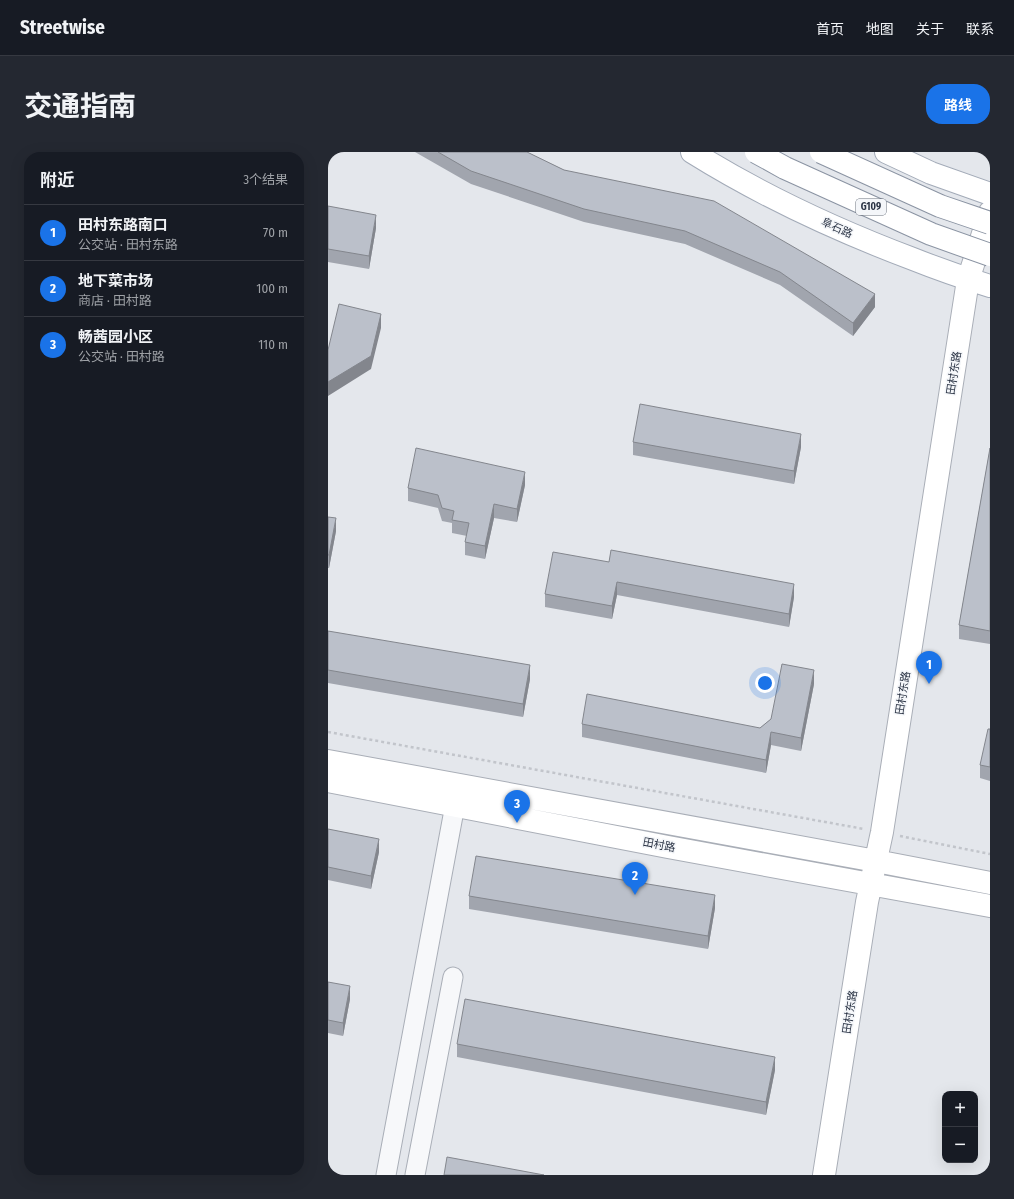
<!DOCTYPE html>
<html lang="zh">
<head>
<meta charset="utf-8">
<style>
  :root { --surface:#171b24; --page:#242831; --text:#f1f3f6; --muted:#9ea1a6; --line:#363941; --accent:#1a73e8 }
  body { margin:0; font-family:"Fira Sans Condensed","Noto Sans SC",sans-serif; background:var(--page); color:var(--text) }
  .controls { position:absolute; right:12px; bottom:12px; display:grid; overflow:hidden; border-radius:8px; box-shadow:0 4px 16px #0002 }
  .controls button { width:36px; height:36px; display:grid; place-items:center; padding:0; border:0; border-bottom:1px solid var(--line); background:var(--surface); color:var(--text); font:20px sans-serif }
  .you { position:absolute; left:437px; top:531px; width:14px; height:14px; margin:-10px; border:3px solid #fff; border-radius:50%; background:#1a73e8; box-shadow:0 0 0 6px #1a73e833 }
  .badge { display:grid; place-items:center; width:26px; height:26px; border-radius:50%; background:var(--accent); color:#fff; font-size:13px; font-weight:700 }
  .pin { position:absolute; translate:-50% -33px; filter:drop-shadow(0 1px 2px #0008) }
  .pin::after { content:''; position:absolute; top:21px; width:14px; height:12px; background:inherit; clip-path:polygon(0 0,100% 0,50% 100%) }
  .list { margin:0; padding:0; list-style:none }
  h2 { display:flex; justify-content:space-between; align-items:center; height:52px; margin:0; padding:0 16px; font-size:17px }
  h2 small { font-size:13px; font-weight:400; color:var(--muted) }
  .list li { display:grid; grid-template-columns:26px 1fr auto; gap:12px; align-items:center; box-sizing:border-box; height:56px; padding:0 16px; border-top:1px solid var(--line) }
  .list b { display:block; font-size:15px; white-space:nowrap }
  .list p { margin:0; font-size:13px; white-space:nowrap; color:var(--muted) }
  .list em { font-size:13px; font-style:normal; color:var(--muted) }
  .map { position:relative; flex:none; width:662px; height:1023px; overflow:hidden; border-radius:16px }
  header { display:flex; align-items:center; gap:24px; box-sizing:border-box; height:56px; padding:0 20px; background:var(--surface); border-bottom:1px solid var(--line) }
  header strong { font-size:19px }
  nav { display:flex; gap:22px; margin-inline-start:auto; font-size:14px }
  .intro { display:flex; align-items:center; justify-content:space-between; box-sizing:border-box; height:96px; padding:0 24px }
  h1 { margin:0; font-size:28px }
  .button { padding:10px 18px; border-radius:16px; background:var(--accent); color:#fff; font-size:14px; font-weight:700 }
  main { display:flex; gap:24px; padding:0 24px }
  aside { flex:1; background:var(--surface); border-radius:16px; box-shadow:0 4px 16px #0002 }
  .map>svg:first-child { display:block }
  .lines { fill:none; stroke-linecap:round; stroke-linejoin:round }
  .street-casing { stroke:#a9aeb7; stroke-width:21 }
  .secondary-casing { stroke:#a9aeb7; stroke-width:24 }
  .primary-casing { stroke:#a3abb8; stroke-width:24 }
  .path { stroke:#c2c5cb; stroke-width:2.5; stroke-dasharray:3 3; stroke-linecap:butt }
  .street { stroke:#f7f8fa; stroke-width:19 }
  .secondary { stroke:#fff; stroke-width:22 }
  .primary { stroke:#fff; stroke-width:22 }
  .highway-bridge-casing { stroke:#8b94a3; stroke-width:24; stroke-linecap:butt }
  .highway-bridge { stroke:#fff; stroke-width:22 }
  .wall { fill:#a1a5ae }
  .shaded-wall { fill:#83868d }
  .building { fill:#bbc0ca; stroke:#83868d }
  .labels { text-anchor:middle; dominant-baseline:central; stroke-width:3; stroke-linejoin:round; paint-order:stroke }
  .shield { fill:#f4f6f9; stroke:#676e7b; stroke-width:1 }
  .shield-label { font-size:10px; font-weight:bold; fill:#2b3445 }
  .street-label { font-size:11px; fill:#2b3445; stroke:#f4f6f9 }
</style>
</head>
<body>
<header>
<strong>Streetwise</strong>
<nav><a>首页</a><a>地图</a><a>关于</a><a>联系</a></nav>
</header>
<div class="intro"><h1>交通指南</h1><a class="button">路线</a></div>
<main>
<aside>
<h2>附近<small>3个结果</small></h2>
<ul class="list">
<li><span class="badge">1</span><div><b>田村东路南口</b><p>公交站 · 田村东路</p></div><em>70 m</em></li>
<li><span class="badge">2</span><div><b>地下菜市场</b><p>商店 · 田村路</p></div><em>100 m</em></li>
<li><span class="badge">3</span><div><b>畅茜园小区</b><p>公交站 · 田村路</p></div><em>110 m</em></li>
</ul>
</aside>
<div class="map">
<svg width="662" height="1023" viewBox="0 0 662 1023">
  <rect width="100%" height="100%" fill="#e4e7ec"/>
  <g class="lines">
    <g class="street-casing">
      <path id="street" d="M58,1023L127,653
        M87,1023L125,825"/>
    </g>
    <g class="secondary-casing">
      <path id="secondary" d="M0,609L548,709L662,731
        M0,629L340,695L662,754
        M496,1023L539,750L554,680L640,128L662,60"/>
    </g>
    <g class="primary-casing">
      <path id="primary" d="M364,0C433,43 508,78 585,107C610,117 636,126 662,134
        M558,0L603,21L662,42"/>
    </g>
    <path class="path" d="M0,580L536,677
      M572,684L662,702"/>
    <use href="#street" class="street"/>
    <use href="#secondary" class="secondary"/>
    <use href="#primary" class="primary"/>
    <g class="highway-bridge-casing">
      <path id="highway-bridge" d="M428,0L457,16L603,82L662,103
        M493,0L612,54L662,71"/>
    </g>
    <use href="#highway-bridge" class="highway-bridge"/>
  </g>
  <path class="wall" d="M87,0H199L236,18L547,155L525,184L452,133L357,92L256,70L143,32Z
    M0,54L48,76L41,117L0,110Z
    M305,290L473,295L466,332L305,303Z
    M662,296V492L631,487V473Z
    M197,333L189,370L166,366L157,407L137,403V390L139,384L124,381V371L114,369L110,356L80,349V336Z
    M0,365L8,379L1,416H0Z
    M281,410L466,445L461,475L289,443L284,467L217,455V442Z
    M0,479L202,527L195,565L0,531Z
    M486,532L473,599L443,593L438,621L254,585V572L432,576Z
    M662,577V629L652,626V613Z
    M0,677L51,700L43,737L0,728Z
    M141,744L387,756L380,797L141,757Z
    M0,830L22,847L15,884L0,881Z
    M129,892L447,918L438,963L129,905Z"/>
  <path class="shaded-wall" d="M48,63V76L41,117V104Z
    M547,142V155L525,184V171Z
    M53,162V176L43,217L0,244V230Z
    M473,282V295L466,332V319Z
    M197,320V333L189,370V357Z
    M166,352V366L157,407V394Z
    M8,366V379L1,416V403Z
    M289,430V443L284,467V454Z
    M466,432V445L461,475V462Z
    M202,513V527L195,565V552Z
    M486,518V532L473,599V586Z
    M443,580V593L438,621V608Z
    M51,687V700L43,737V724Z
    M387,743V756L380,797V784Z
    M22,834V847L15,884V871Z
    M447,905V918L438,963V950Z"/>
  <path class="building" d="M110,0H199L236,18L386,49L547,142L525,171L452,120L357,79L256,57L143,19Z
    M0,54L48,63L41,104L0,97Z
    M11,152L53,162L43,204L0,230V198Z
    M312,252L473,282L466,319L305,290Z
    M88,296L197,320L189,357L166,352L157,394L137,390L141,371L124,368L126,359L114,356L110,343L80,336Z
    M662,296V479L631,473Z
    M0,365L8,366L1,403H0Z
    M283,398L466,432L461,462L289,430L284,454L217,442L225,400L281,410Z
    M0,479L202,513L195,552L0,518Z
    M454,512L486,518L473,586L443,580L438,608L254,572L259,542L432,576L443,567Z
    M660,577H662V615L652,613Z
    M0,677L51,687L43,724L0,715Z
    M148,704L387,743L380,784L141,744Z
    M0,830L22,834L15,871L0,868Z
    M137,847L447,905L438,950L129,892Z
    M119,1005L216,1023H116Z"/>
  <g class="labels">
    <rect class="shield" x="528" y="47" width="30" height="16" rx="3"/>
    <g class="shield-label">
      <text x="543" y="55">G109</text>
    </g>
    <g class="street-label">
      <text transform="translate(509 76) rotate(24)">阜石路</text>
      <text transform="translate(626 221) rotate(-81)">田村东路</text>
      <text transform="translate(575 541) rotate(-81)">田村东路</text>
      <text transform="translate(331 693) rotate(11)">田村路</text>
      <text transform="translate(522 860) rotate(-81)">田村东路</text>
    </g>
  </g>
</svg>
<div class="controls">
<button>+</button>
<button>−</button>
</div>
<div class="you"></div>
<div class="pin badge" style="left:601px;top:532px">1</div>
<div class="pin badge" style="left:307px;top:743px">2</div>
<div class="pin badge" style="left:189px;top:671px">3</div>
</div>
</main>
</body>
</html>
